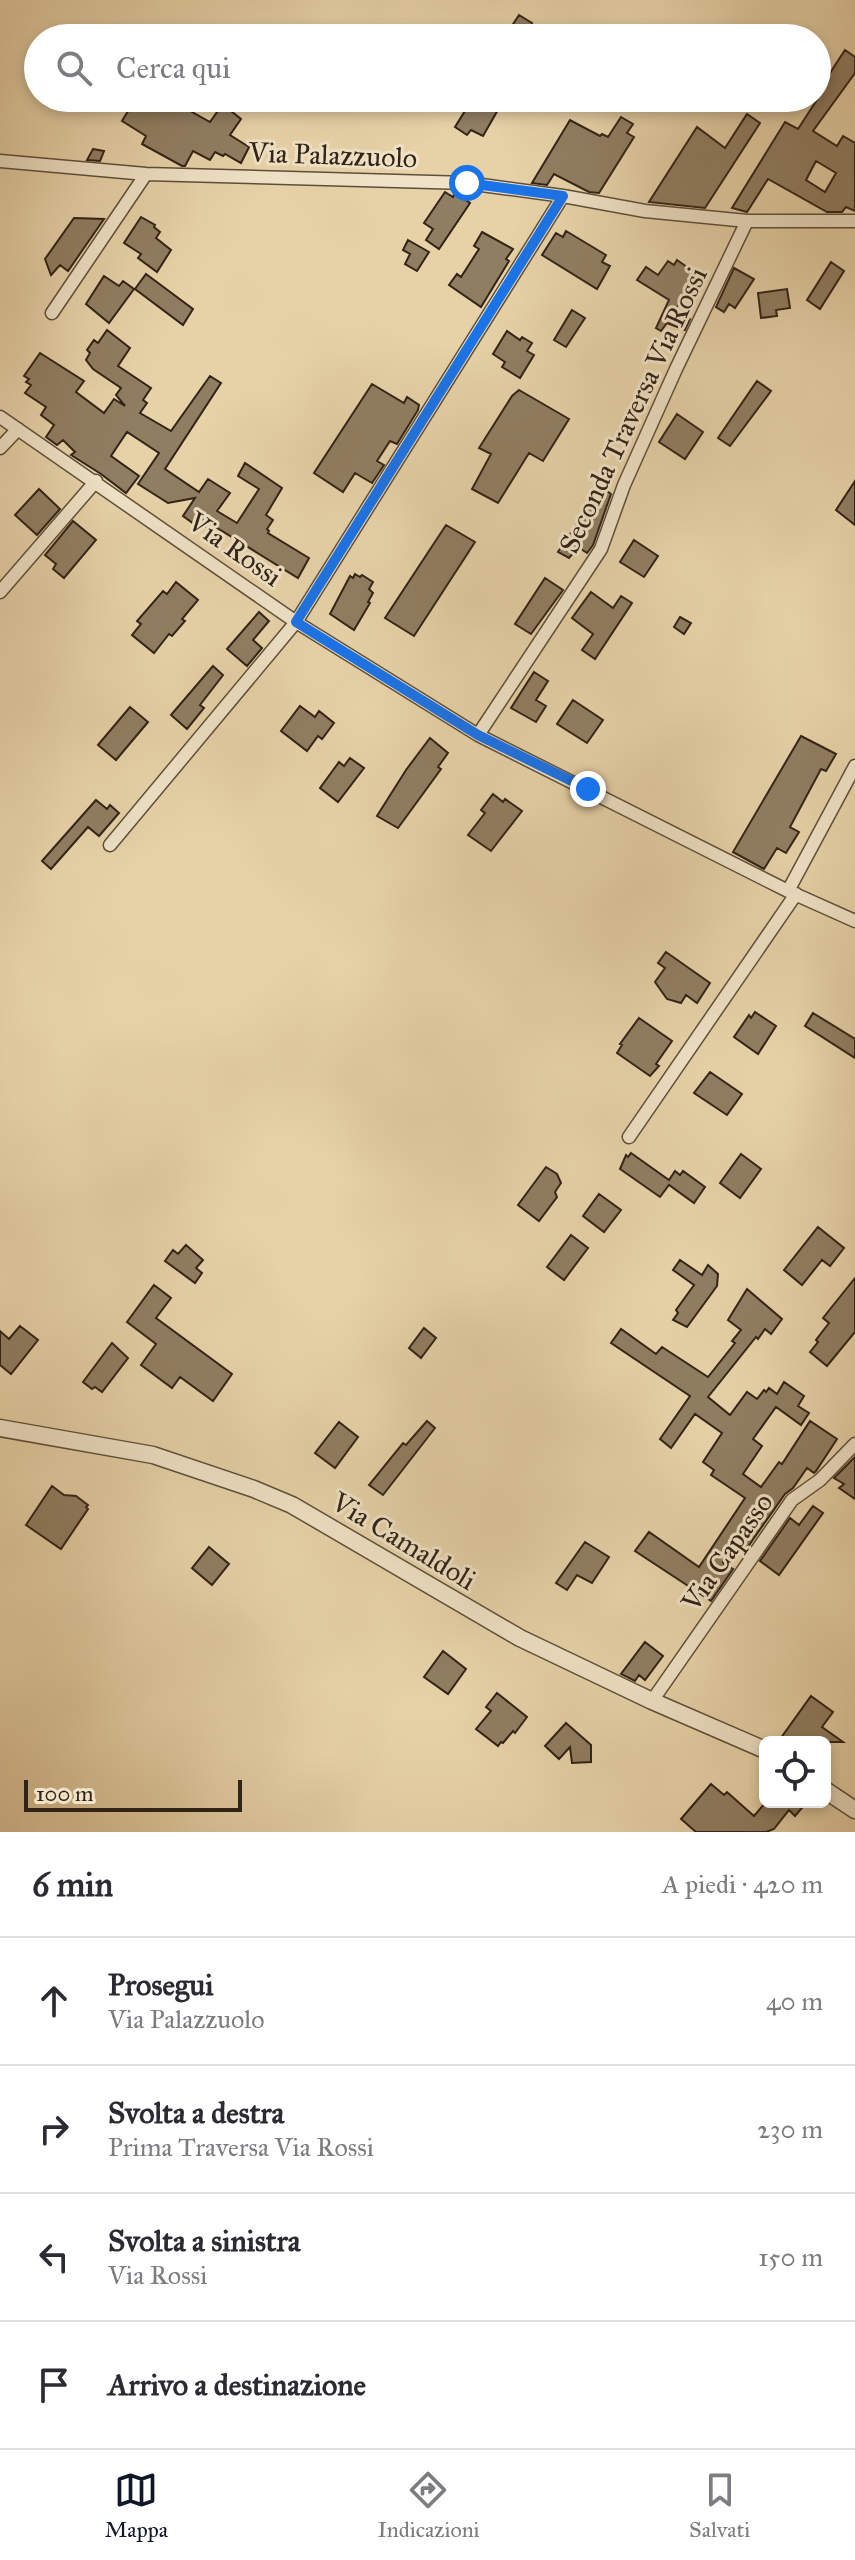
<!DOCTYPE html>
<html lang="it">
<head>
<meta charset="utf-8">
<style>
  :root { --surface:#fff; --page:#f7f7f7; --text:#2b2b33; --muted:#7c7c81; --line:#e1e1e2; --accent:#111827 }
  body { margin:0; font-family:"IM FELL Great Primer",serif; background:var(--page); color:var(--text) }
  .controls { position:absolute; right:24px; bottom:24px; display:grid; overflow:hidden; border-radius:12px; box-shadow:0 4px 12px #0003 }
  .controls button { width:72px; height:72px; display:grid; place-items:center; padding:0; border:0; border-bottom:2px solid var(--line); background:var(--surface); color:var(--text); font:40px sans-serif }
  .scale { position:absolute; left:24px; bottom:20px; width:218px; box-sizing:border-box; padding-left:8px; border:4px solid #312316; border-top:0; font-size:22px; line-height:28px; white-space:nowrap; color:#312316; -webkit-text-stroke:6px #efe2c6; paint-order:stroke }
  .stop { position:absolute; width:24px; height:24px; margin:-18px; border:6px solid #1a73e8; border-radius:50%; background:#fff }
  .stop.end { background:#1a73e8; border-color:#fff; box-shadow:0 2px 8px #0008 }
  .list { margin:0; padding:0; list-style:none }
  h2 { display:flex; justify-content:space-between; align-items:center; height:104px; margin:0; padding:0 32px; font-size:34px }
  h2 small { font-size:26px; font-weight:400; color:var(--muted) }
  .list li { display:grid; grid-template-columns:52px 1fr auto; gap:24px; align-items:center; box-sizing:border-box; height:128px; padding:0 32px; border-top:2px solid var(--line) }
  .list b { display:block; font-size:30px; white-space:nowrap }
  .list p { margin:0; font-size:26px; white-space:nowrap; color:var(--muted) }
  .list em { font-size:26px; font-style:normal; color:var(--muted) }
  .icon { flex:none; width:44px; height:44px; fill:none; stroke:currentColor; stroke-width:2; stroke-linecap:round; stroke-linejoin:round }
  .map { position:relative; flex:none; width:855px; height:1832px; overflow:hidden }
  .search { position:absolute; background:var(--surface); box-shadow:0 4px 12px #0003; left:24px; right:24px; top:24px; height:88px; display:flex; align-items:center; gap:20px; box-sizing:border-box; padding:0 28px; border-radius:44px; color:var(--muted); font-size:30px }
  .sheet { height:616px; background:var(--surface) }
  nav { display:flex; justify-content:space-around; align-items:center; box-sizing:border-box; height:112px; border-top:2px solid var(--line); background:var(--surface); font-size:22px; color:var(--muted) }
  nav a { display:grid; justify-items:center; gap:4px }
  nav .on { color:var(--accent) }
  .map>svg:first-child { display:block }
  .building { fill:#907e62; stroke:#312316; stroke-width:2; fill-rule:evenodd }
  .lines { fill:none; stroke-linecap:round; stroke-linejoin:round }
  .minor-casing { stroke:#5e4f3a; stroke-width:15 }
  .tertiary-casing { stroke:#5e4f3a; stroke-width:19 }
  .minor { stroke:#efe2c6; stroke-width:12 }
  .tertiary { stroke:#efe2c6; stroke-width:16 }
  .route { stroke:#1a73e8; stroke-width:10 }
  .labels { text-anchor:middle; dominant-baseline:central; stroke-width:6; stroke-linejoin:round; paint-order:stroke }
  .street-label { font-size:28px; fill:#312316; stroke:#efe2c6 }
</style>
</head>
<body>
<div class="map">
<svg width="855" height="1832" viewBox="0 0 855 1832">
  <rect width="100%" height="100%" fill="#e7d2a8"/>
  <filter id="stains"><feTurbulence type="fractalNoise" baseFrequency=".0025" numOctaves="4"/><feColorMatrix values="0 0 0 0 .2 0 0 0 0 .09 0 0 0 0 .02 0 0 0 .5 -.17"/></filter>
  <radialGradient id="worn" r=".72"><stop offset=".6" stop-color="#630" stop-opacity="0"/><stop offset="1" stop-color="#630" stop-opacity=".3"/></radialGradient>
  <path class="building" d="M519,15L532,23L522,38H504Z
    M845,50L855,57V73L813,131L837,146L843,136L855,143V211L846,207L842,212H827L768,179L747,212L732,208L785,122L798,129L822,92L819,90ZM816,161L836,173L825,192L806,180Z
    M136,98H167L210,122L227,98L235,104L231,111L241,119L230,135L249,147L241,163L225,154L223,156L215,152L210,160L193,151L185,166H182L142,144L146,136L122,121Z
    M473,98H482L499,108L483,136L471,130L467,135L455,127Z
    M747,114L760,123L705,208L649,202L697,127L725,148Z
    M621,117L633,124L627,133L634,137L599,193L589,192L554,174L547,185L532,183L570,120L600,136L602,134L608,137Z
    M93,149L104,151L100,161L87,160Z
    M445,192L453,197L455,193L470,203L439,249L426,240L433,229L424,223Z
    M141,217L155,225L154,227L160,232L156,238L171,250L157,272L138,258L141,254L124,243Z
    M74,218L104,219L68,271L60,265L51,275L45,259Z
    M566,231L606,255L602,262L610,266L597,289L542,255L556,233L563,237Z
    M482,232L513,249L506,259L509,261L481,307L449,285L457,274L461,277L479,249L474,246Z
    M408,240L429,252L417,271L405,264L410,254L403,250Z
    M677,260L694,272L688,282L691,283L676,309L690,319L685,330L667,323L661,331L656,328L669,300L637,280L646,267L658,275L668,261L674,265Z
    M831,262L844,271L820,309L807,300Z
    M734,268L754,279L735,308L729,304L724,312L716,307Z
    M146,274L193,309L183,325L135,289Z
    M104,276L119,286L123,281L134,289L109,323L86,304Z
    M787,289L790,308L776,310L777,316L761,318L758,293Z
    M572,310L585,318L566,347L554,340Z
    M107,330L130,348L118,366L151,388L143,400L147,403L140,413L171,431L210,376L221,383L165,469L199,492L208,479L230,493L217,511L237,523L259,489L238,476L245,463L282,488L266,515L273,520L267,529L269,531L268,533L309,558L298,578L209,523L206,527L197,520L194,524L183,516L195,498L168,503L138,484L159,453L127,432L111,456L139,476L126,493L101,474L71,455L75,452L63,440L57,445L46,437L54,425L41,415L46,407L25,393L31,385L26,382L29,379L24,376L40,353L84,381L76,392L104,413L114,399L125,406L116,395L121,388L93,369L86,360L90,353L87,350L94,340L98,343Z
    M507,331L520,340L522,337L532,343L527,351L534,355L520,378L502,367L505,362L493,354Z
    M757,381L771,391L730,446L718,438Z
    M372,384L404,403L407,397L419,405L418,410L397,444L390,441L377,461L384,465L372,483L355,473L343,492L314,473Z
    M519,390L569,419L543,461L529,453L498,503L472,489L491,454L479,448L512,396Z
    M677,414L703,432L685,459L659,442Z
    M855,481V525L836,510Z
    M602,487L611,494L593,545L587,553L578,547L569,558L558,552Z
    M39,489L60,509L37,535L15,515Z
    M73,521L96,540L64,578L53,569L56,564L45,555Z
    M446,525L475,542L414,636L385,618Z
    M634,540L658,556L644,577L620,562Z
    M355,574L360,577L362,575L373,582L369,589L373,593L368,602L370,603L354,630L330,614L350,576L353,578Z
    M545,578L563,590L531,634L515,624Z
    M176,582L198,600L182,619L185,621L172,636L169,634L154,653L132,635L141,624L137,621L163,591L167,594Z
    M591,592L613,608L621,596L632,603L595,659L582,650L593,634L572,618Z
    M259,612L269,621L253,640L262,648L247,666L227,649Z
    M680,617L691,623L684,634L674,627Z
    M213,666L223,675L200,705L204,708L187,729L171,715Z
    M534,672L548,681L536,700L546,706L536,722L511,708Z
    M573,700L603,720L587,743L557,724Z
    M300,706L315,717L319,711L334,723L322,739L318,736L307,751L281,731Z
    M130,707L148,722L116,760L98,745Z
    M801,736L836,754L826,771L821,769L790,827L799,832L786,853L777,848L764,869L733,852Z
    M430,738L448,753L438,767L441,769L398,828L377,816L406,770Z
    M350,758L364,768L338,802L320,788L339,762L344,766Z
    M493,794L503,802L505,799L522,811L491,851L468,835L485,813L481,810Z
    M96,800L107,809L110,805L119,813L99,836L88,827L51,869L42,861Z
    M666,952L710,983L697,1003L686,995L681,1003L667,999L655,982L665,968L658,963Z
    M755,1012L776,1026L758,1054L734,1037L749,1015L751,1018Z
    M813,1013L855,1039V1058L805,1026Z
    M639,1018L672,1041L656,1064L659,1066L650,1076L617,1053L622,1045L620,1044Z
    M710,1072L742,1094L727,1115L694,1093Z
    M631,1153L669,1180L675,1171L680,1175L683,1171L705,1187L694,1203L669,1185L660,1197L620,1169L626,1155L628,1157Z
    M741,1154L761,1169L740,1198L720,1183Z
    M546,1167L557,1174L561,1183L555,1192L557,1197L539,1221L518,1205Z
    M599,1194L621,1210L604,1232L583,1216Z
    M818,1227L844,1248L830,1266L822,1260L802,1285L784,1270Z
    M571,1235L588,1248L564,1280L547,1267Z
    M186,1245L203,1260L196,1268L202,1273L195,1283L165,1261L173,1250L178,1254Z
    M680,1260L702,1275L708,1265L718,1274L717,1286L687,1327L673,1320L678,1313L676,1310L694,1285L673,1270Z
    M855,1278V1332L827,1366L810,1352L818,1342L816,1340L829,1323L823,1318Z
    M154,1285L171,1298L156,1318L232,1374L213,1401L180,1377L172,1388L141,1365L156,1344L127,1322Z
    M747,1289L782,1319L771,1334L765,1329L758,1339L756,1337L708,1397L730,1415L747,1392L757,1399L764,1390L766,1392L769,1388L777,1394L784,1382L804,1396L798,1406L809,1413L801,1425L776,1407L753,1439L762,1446L743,1474L761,1487L779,1462L782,1464L810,1421L837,1439L816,1471L814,1473L807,1468L793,1488L785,1494L747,1548L733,1538L725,1550L723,1563L733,1569L711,1601L635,1551L649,1532L699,1567L745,1498L711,1475L714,1470L703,1462L722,1433L695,1414L671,1448L660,1439L690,1396L611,1343L621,1329L656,1354L662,1347L708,1377L735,1343L732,1341L741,1330L728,1320Z
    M20,1326L38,1340L11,1374L0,1365V1331L9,1339Z
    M424,1328L436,1338L421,1358L409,1348Z
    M112,1343L128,1358L102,1392L95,1387L92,1389L83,1382Z
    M427,1421L435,1428L383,1495L369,1485L403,1443L406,1445Z
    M339,1422L358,1437L335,1468L315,1453Z
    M855,1457V1499L839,1488L844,1484L834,1478Z
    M52,1486L64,1495L76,1496L88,1505L86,1507L88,1509L61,1549L26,1525Z
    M813,1506L823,1513L779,1575L760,1561L790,1518L799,1525Z
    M585,1542L609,1557L592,1583L577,1575L567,1590L556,1583Z
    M209,1547L229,1564L212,1585L192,1568Z
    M645,1642L663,1656L645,1680L639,1675L635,1681L621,1674Z
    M443,1651L466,1669L448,1694L424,1677Z
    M497,1693L527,1717L515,1733L513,1731L503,1743L501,1742L498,1746L476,1729L491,1711L486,1707Z
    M811,1696L833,1712L822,1727L843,1742H778Z
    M566,1723L591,1745V1762L572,1763L570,1747L559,1759L545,1746Z
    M711,1784L724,1795L727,1792L754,1816L766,1802H807L795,1816L789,1810L774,1829L766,1832H696L681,1819Z"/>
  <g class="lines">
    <g class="minor-casing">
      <path id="minor" d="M0,161L146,174L467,183L563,196L645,211L747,221H855
        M52,313L146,174
        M0,417L296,622L478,735L788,891L855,921
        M0,448L18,429
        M0,592L96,481
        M478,735L601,549L624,485L676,369L747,221
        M110,845L296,622L563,196
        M788,891L855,766
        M629,1137L796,894
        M652,1701L792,1500L820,1480L855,1444"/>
    </g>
    <g class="tertiary-casing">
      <path id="tertiary" d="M0,1428L153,1455L254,1489L292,1505L520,1638L652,1701L765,1750
        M825,1790L855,1810"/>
    </g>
    <use href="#minor" class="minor"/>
    <use href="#tertiary" class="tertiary"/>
  </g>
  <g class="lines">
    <path class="route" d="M467,183L563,196L296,622L478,735L588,789"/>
  </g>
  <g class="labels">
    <g class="street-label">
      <text transform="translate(333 155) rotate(2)">Via Palazzuolo</text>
      <text transform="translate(633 410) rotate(-65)">Seconda Traversa Via Rossi</text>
      <text transform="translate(235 549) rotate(35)">Via Rossi</text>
      <text transform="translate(404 1541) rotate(31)">Via Camaldoli</text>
      <text transform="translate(727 1552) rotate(-55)">Via Capasso</text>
    </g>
  </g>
  <rect width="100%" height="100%" filter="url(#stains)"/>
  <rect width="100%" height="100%" fill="url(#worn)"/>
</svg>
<div class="controls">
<button><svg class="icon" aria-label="locate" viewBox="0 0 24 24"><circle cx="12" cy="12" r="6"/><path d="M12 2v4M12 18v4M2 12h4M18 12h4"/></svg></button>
</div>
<div class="scale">100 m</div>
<div class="stop" style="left:467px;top:183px"></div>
<div class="stop end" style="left:588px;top:789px"></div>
<div class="search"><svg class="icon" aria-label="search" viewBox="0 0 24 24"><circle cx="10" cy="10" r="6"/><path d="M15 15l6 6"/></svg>Cerca qui</div>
</div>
<section class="sheet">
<h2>6 min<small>A piedi · 420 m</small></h2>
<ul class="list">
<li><svg class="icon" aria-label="ahead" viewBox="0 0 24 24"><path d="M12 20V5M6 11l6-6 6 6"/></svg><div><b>Prosegui</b><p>Via Palazzuolo</p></div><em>40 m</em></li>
<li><svg class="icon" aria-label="right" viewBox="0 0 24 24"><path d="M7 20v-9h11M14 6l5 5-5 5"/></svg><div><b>Svolta a destra</b><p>Prima Traversa Via Rossi</p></div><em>230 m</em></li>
<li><svg class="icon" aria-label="left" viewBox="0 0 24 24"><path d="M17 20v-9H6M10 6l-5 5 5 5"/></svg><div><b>Svolta a sinistra</b><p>Via Rossi</p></div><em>150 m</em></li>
<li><svg class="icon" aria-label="arrive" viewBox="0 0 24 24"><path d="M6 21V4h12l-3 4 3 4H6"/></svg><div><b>Arrivo a destinazione</b></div></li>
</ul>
</section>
<nav>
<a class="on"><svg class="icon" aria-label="map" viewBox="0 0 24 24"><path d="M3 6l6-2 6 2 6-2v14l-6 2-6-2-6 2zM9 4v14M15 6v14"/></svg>Mappa</a>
<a><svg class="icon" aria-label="directions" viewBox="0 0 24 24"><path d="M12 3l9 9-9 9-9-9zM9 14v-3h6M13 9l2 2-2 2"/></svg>Indicazioni</a>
<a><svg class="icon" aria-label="saved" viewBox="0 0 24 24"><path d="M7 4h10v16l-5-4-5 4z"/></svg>Salvati</a>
</nav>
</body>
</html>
